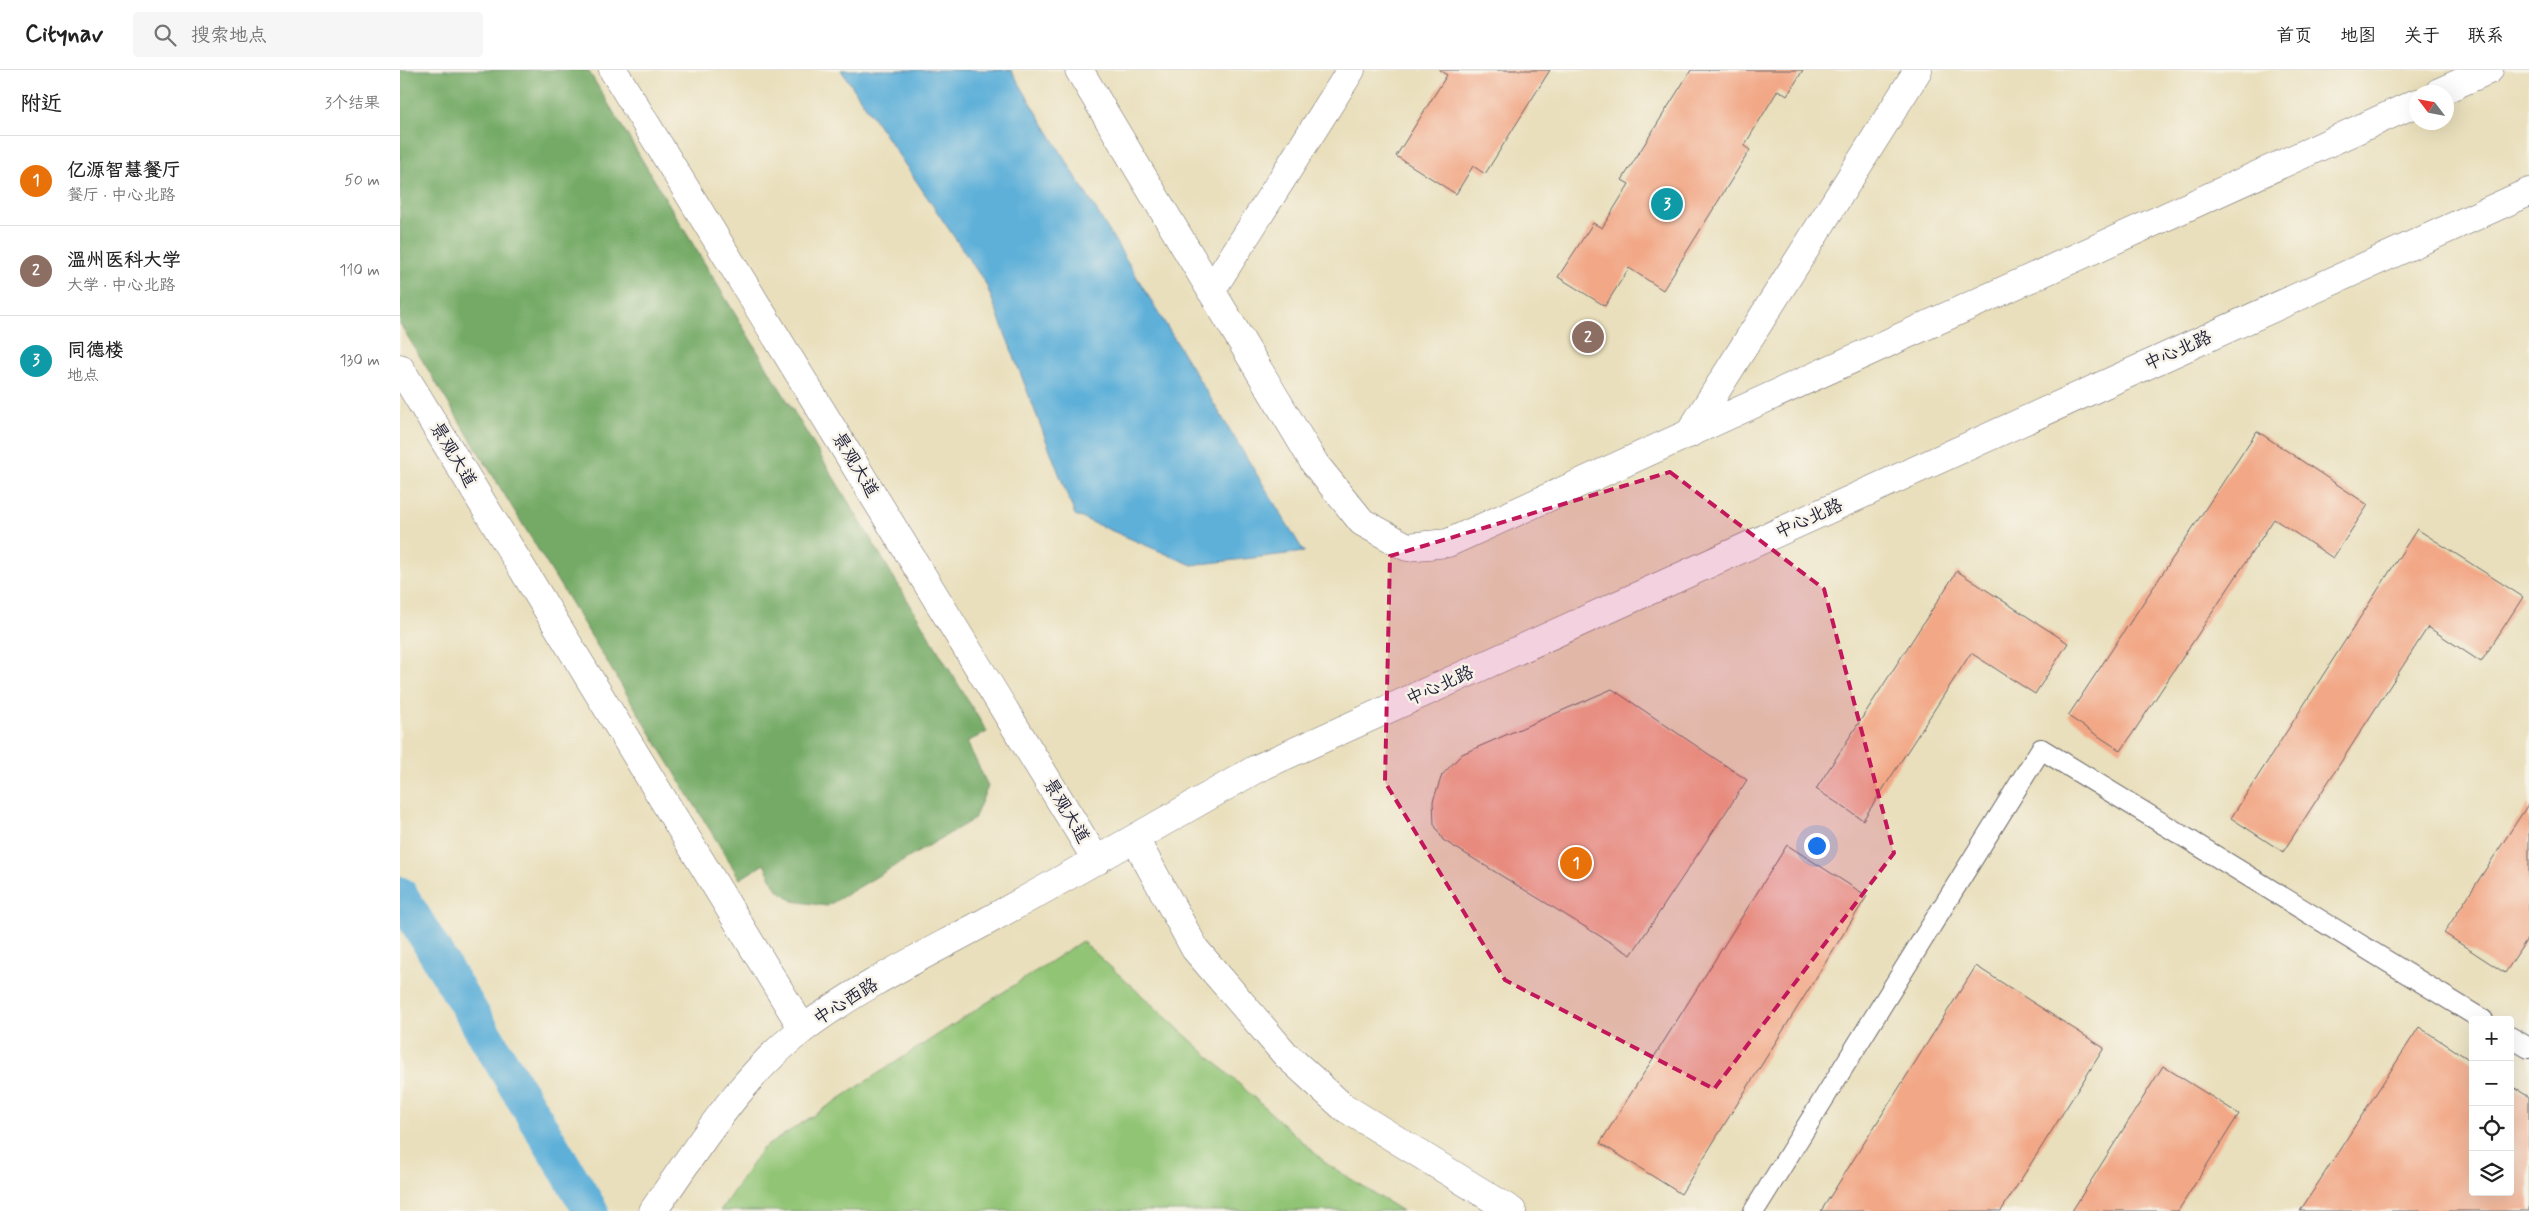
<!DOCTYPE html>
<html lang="zh">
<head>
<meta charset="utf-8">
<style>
  :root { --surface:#fff; --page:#f6f6f6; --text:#222; --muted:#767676; --line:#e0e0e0; --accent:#c8321e }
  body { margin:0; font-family:Mynerve,"LXGW WenKai TC",sans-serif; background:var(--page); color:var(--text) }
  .controls { position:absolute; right:15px; bottom:15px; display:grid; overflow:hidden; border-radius:5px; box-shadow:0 5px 20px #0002 }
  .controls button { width:45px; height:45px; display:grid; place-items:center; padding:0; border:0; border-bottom:1px solid var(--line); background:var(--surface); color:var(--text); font:25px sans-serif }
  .compass { position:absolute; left:2009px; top:15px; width:45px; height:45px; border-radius:50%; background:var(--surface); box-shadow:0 5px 20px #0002; rotate:302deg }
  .you { position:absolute; left:1416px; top:775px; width:18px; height:18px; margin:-12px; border:4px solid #fff; border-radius:50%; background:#1a73e8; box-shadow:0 0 0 8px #1a73e833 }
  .badge { display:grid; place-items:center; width:32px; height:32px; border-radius:50%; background:var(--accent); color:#fff; font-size:16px; font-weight:700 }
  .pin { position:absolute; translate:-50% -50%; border:2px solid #fff; box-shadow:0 1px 5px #0006 }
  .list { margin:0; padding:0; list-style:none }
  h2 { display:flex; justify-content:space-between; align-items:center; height:65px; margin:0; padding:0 20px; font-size:21px }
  h2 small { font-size:16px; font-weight:400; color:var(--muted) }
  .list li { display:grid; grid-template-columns:32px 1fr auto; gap:15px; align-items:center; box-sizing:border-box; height:90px; padding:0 20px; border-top:1px solid var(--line) }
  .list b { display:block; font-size:19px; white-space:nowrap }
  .list p { margin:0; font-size:16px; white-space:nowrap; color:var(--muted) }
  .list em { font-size:16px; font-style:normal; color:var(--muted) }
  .icon { flex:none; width:28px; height:28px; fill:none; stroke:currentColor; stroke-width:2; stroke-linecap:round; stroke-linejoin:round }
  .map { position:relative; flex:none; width:2129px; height:1141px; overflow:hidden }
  header { display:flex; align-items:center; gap:30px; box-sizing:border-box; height:70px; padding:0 25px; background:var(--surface); border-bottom:1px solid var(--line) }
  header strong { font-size:24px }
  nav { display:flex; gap:28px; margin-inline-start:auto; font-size:18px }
  .search { width:350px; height:45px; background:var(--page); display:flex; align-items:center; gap:12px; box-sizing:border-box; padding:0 18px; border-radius:5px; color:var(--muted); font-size:19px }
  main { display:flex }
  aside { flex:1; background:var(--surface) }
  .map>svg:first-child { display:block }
  .green { fill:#91c475; stroke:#5a7358 }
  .forest { fill:#74aa66; stroke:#4b6650 }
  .water { fill:#5eb0d9; stroke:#40698a }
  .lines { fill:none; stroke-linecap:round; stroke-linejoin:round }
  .canal { stroke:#5eb0d9; stroke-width:35 }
  .building { fill:#f2a887 }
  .service-casing { stroke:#686468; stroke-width:22 }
  .minor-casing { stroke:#686468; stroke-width:29 }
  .tertiary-casing { stroke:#686468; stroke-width:29 }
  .secondary-casing { stroke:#686468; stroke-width:29 }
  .service { stroke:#fff; stroke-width:20 }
  .minor { stroke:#fff; stroke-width:28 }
  .tertiary { stroke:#fff; stroke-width:28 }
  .secondary { stroke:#fff; stroke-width:28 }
  .marked { fill:#c2185b; fill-opacity:0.2; stroke:#c2185b; stroke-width:4; stroke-dasharray:10 6; stroke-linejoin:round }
  .labels { text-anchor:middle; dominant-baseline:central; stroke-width:5; stroke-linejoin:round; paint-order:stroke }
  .street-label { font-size:18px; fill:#22223b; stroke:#f7f3e8 }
</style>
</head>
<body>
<header>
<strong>Citynav</strong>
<div class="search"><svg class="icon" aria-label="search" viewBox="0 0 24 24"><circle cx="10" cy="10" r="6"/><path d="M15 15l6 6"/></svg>搜索地点</div>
<nav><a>首页</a><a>地图</a><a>关于</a><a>联系</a></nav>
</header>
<main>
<aside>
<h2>附近<small>3个结果</small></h2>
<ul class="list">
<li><span class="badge" style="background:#e8710a">1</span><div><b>亿源智慧餐厅</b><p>餐厅 · 中心北路</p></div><em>50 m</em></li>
<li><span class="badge" style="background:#8d6e63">2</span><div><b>温州医科大学</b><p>大学 · 中心北路</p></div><em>110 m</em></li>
<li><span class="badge" style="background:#0f9aa8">3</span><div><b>同德楼</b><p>地点</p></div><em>130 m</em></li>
</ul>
</aside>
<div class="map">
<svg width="2129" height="1141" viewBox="0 0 2129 1141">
  <rect width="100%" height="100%" fill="#f7f3e8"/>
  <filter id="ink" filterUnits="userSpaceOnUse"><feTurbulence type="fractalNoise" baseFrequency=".02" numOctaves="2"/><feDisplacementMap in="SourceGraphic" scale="10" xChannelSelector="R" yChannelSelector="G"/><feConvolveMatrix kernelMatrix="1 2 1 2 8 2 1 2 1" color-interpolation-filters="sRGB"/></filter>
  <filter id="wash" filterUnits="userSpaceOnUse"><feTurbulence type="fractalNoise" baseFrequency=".0096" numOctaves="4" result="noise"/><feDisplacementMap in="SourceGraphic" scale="20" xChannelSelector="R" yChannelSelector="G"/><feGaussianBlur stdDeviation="1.12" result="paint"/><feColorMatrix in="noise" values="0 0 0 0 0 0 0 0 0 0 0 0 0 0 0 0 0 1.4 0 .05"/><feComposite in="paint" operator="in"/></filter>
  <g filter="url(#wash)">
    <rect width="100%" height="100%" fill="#e9dfbc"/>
    <path class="green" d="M682,871L927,1094L1002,1141H320L362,1079Z"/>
    <path class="forest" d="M0,0H188L587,662L567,672L588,716L574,749L427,836L393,831L376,818L364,794L340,809L0,254Z"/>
    <path class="water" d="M441,0H611L904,482L792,495L675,445L586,214Z"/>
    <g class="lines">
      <path class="canal" d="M0,824L191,1141"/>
    </g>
    <g id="blocks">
      <path class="building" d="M1039,0H1150L1085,104L1073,96L1056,124L996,86L1047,5Z
        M1291,0H1403L1387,26L1378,20L1344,76L1350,80L1263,220L1229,198L1205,236L1158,207L1193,153L1202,158L1229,114L1222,110Z
        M1857,361L1968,435L1933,488L1874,449L1721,681L1668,646Z
        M2017,459L2123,527L2081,592L2028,557L1883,782L1831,748Z
        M1557,501L1668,573L1635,624L1571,583L1463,750L1416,719Z
        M1212,619L1347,710L1231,885L1043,770L1034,754L1033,731L1042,705L1062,684Z
        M2129,733V866L2105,903L2044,863Z
        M1387,775L1467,826L1281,1124L1200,1073Z
        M1576,896L1704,978L1601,1141H1421Z
        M2019,957L2073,992V1122H2110V1015L2129,1027V1141H1900Z
        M1763,996L1839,1044L1778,1141H1672Z"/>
    </g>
  </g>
  <g filter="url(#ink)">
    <use href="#blocks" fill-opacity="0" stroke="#686468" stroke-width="1"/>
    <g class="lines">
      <g class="service-casing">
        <path id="service" d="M2110,967L2129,978
          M1354,1141L1641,679L2083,950"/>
      </g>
      <g class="minor-casing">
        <path id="minor" d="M679,0L915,394L962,452L1007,477L1048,473L2016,33
          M2039,22L2089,0
          M811,221L951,0
          M1289,364L1518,0"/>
      </g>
      <g class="tertiary-casing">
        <path id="tertiary" d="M735,769L795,879L886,985L942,1036L1112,1141"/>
      </g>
      <g class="secondary-casing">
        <path id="secondary" d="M213,0L697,791
          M0,298L403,959
          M253,1141C298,1077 341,1006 403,959C460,916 525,885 587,851C678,801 767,750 856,699L2129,122"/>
      </g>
      <use href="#service" class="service"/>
      <use href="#minor" class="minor"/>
      <use href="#tertiary" class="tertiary"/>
      <use href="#secondary" class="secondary"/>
    </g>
  </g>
  <path class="marked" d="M1270,402L1424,519L1494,783L1314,1019L1105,910L985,712L990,486Z"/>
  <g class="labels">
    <g class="street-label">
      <text transform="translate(1778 281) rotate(-24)">中心北路</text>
      <text transform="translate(53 385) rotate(59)">景观大道</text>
      <text transform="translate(455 395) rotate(59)">景观大道</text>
      <text transform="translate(1409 449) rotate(-24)">中心北路</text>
      <text transform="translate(1040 616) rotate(-24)">中心北路</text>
      <text transform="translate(666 741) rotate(59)">景观大道</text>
      <text transform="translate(446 932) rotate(-32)">中心西路</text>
    </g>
  </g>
</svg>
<div class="controls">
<button>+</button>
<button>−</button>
<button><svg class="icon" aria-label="locate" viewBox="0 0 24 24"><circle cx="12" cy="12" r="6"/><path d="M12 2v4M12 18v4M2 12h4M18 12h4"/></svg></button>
<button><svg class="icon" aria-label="layers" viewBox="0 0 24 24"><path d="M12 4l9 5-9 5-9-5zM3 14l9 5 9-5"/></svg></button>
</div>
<svg class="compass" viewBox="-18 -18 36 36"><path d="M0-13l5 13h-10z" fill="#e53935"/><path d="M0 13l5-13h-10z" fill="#767676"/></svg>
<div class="you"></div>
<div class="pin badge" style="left:1176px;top:793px;background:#e8710a">1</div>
<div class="pin badge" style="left:1188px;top:267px;background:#8d6e63">2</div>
<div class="pin badge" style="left:1267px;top:134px;background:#0f9aa8">3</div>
</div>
</main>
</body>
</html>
